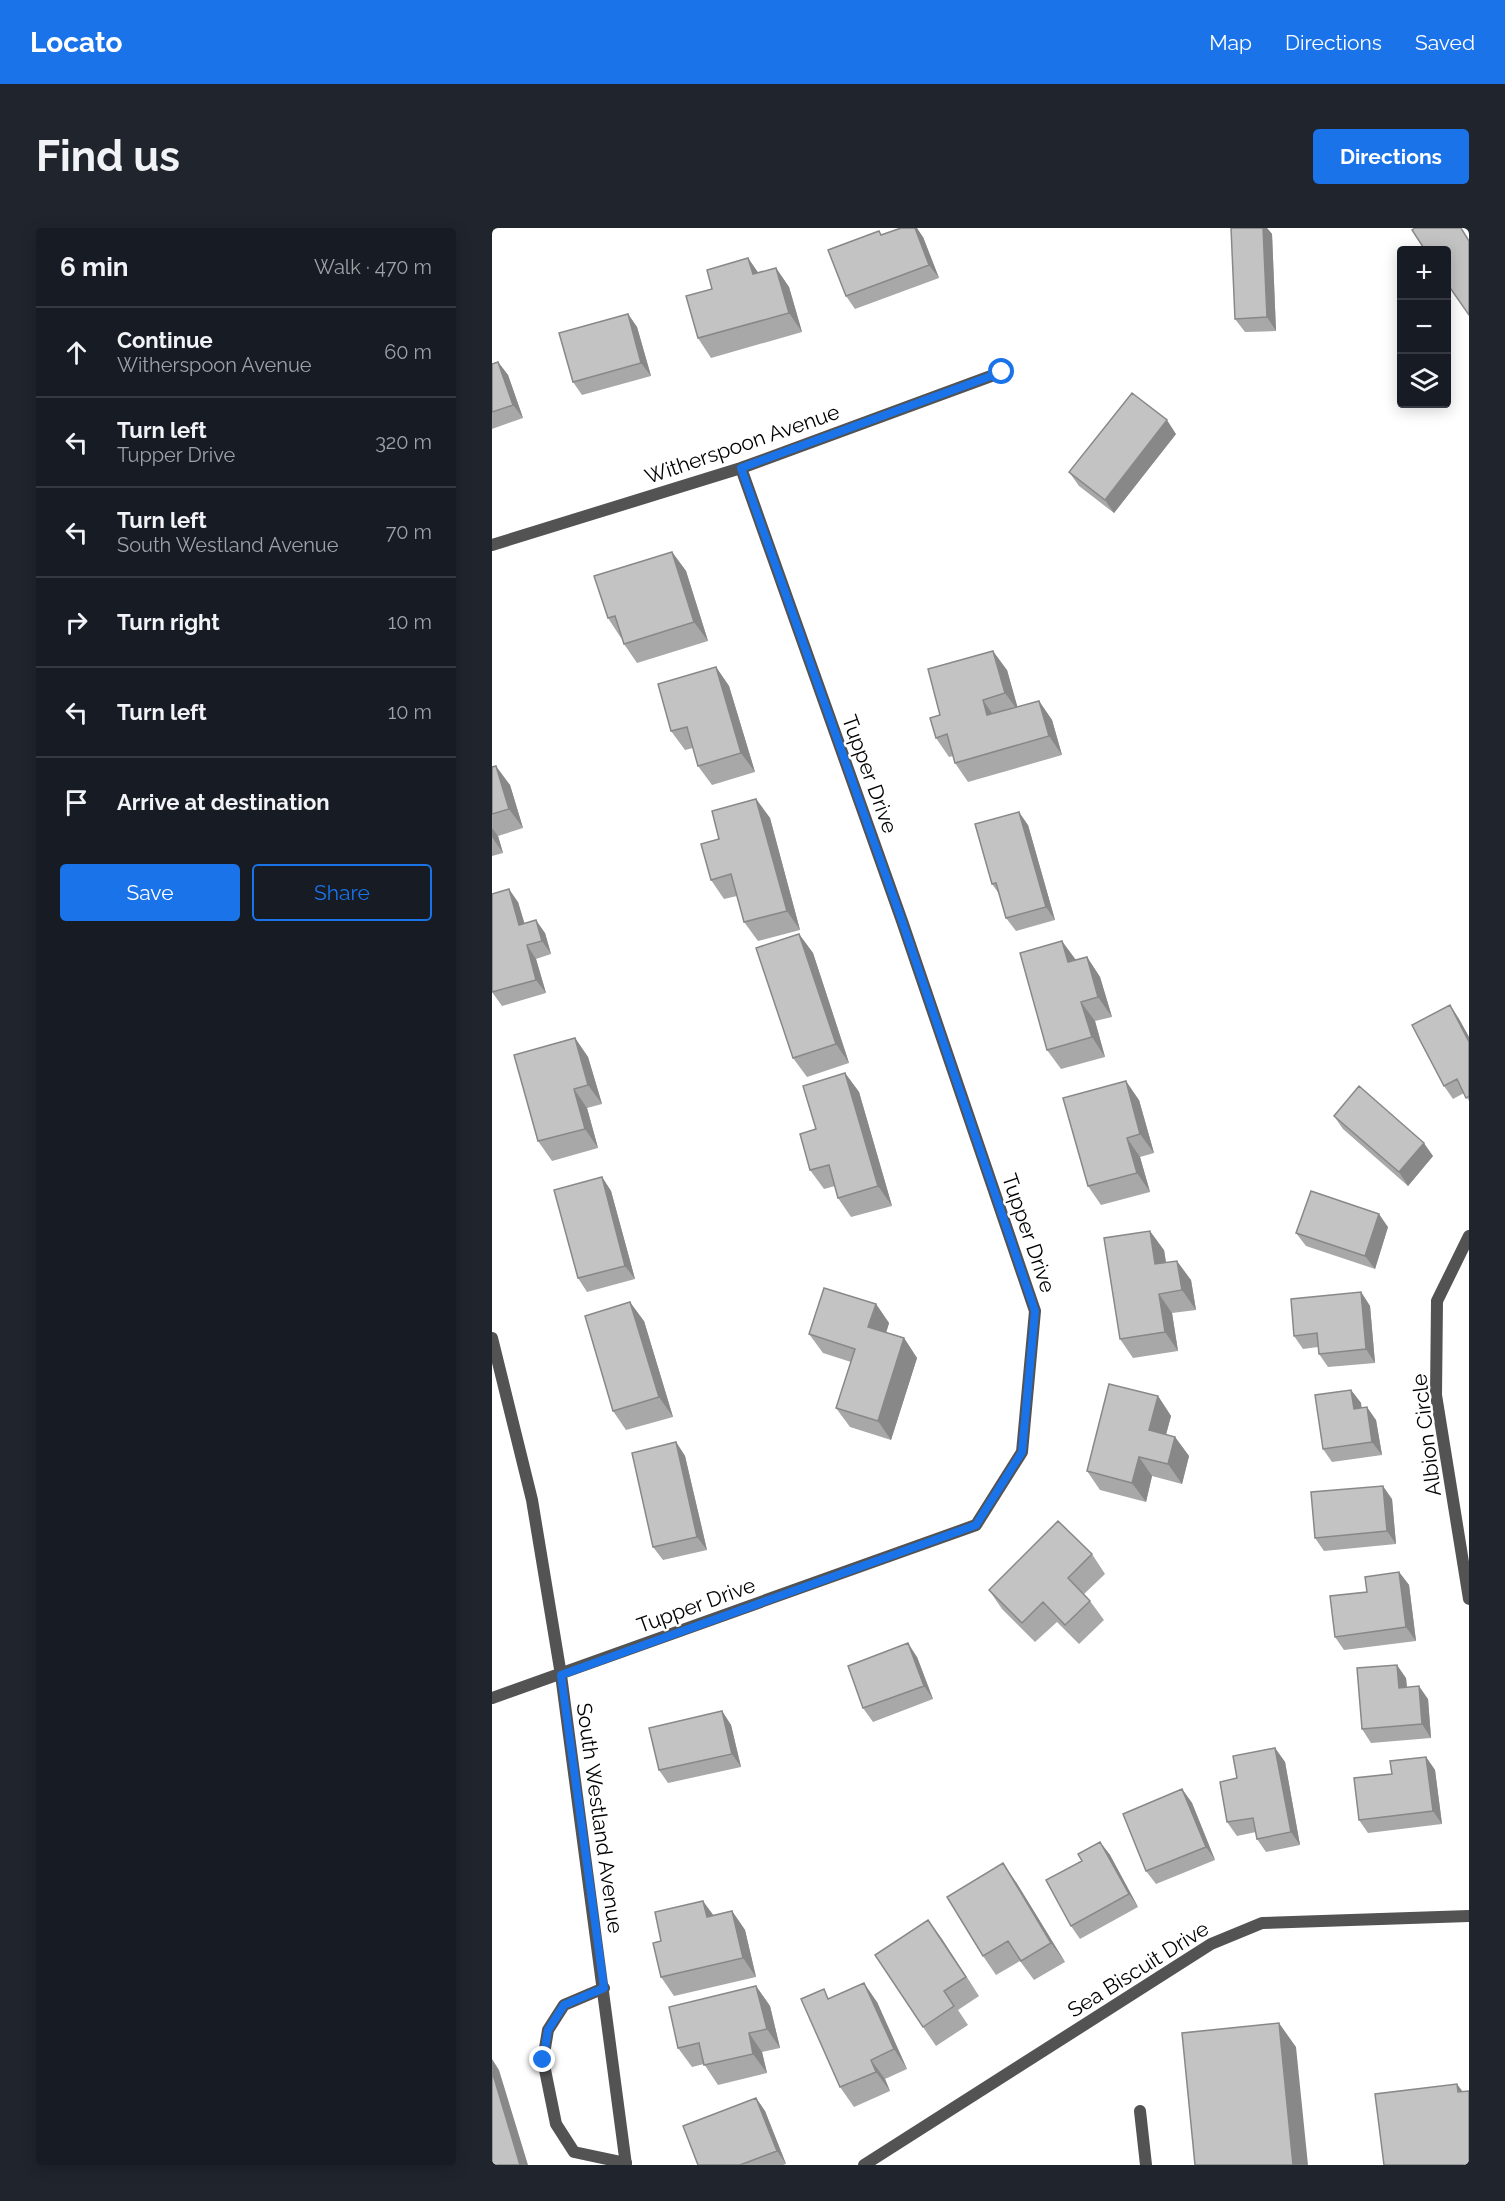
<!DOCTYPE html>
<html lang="en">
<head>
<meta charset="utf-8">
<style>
  :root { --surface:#171b24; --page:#20242c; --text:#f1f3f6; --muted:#9ea1a6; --line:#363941; --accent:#1a73e8 }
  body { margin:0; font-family:Raleway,sans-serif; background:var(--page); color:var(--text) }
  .controls { position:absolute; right:18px; top:18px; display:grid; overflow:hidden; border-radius:6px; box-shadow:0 3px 15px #0003 }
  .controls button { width:54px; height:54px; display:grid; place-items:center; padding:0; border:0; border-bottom:2px solid var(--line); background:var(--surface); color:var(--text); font:30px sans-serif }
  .stop { position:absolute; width:18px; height:18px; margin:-14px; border:4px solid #1a73e8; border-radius:50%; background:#fff }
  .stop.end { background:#1a73e8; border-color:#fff; box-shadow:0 2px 6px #0008 }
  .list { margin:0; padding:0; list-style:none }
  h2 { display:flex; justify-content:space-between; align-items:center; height:78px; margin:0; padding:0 24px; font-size:26px }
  h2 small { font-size:20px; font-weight:400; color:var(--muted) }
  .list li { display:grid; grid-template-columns:39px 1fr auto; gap:18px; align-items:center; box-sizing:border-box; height:90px; padding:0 24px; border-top:2px solid var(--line) }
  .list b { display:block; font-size:22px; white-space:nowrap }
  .list p { margin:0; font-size:20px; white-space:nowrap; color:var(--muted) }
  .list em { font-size:20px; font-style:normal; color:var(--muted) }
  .actions { display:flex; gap:12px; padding:18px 24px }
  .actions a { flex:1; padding:14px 0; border:2px solid var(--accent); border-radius:6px; text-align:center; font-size:21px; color:var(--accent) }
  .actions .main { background:var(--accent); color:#fff }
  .icon { flex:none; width:33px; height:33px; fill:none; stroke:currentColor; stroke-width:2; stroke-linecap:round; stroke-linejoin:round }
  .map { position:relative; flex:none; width:977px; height:1937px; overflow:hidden; border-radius:6px }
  header { display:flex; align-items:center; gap:36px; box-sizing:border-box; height:84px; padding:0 30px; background:var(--accent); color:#fff }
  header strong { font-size:28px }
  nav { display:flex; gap:33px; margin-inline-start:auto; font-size:21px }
  .intro { display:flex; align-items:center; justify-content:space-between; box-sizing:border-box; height:144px; padding:0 36px }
  h1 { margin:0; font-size:42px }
  .button { padding:15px 27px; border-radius:6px; background:var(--accent); color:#fff; font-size:21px; font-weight:700 }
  main { display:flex; gap:36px; padding:0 36px }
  aside { flex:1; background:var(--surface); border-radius:6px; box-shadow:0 3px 15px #0003 }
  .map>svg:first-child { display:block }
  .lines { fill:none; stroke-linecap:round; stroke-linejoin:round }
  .lane { stroke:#535353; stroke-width:12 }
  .street { stroke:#535353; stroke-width:12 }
  .wall { fill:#a8a8a8 }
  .shaded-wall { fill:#888 }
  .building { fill:#c3c3c3; stroke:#888; stroke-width:1.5 }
  .route { stroke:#1a73e8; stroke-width:8 }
  .labels { text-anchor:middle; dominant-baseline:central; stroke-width:5; stroke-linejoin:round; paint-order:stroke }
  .street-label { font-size:21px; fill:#000; stroke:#fff }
</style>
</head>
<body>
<header>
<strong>Locato</strong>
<nav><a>Map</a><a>Directions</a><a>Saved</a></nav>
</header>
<div class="intro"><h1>Find us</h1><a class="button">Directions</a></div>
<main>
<aside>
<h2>6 min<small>Walk · 470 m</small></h2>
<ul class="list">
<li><svg class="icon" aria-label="ahead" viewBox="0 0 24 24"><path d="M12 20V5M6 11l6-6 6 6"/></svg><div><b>Continue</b><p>Witherspoon Avenue</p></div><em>60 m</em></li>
<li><svg class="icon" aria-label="left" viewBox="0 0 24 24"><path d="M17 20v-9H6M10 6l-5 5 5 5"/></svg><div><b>Turn left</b><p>Tupper Drive</p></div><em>320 m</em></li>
<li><svg class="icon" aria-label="left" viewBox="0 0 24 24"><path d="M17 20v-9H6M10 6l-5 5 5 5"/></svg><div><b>Turn left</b><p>South Westland Avenue</p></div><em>70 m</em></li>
<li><svg class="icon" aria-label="right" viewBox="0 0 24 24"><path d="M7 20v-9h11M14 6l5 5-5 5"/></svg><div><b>Turn right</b></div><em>10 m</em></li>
<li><svg class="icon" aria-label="left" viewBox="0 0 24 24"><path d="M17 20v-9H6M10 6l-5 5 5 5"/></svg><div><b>Turn left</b></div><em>10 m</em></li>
<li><svg class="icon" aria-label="arrive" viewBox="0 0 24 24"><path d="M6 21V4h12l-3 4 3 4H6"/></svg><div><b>Arrive at destination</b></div></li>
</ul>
<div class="actions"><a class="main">Save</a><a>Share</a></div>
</aside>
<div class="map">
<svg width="977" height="1937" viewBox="0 0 977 1937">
  <rect width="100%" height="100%" fill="#fff"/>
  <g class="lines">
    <path class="lane" d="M112,1760L72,1777L56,1802L51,1832L64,1896L82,1924L134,1935
      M648,1883L654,1937"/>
    <path class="street" d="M0,317L249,240L510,144
      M977,1008L945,1073L944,1167L977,1371
      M0,1110L40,1272L69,1447L134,1937
      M0,1470L484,1297L530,1224L543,1083L410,693L249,240
      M372,1937L719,1716L770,1695L977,1688"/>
  </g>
  <path class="wall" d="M771,0H775L780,6L784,103L753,104L743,91Z
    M431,9L447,50L363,81L354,68Z
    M256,30L266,45L284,40L297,59L310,104L219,130L206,110L220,61Z
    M136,86L145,99L159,148L90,167L81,154Z
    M6,134L16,147L31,190L0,201V136Z
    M684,206L622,285L587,258L577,244Z
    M180,324L194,343L216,413L145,435L132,416L130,409L129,410L116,390Z
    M224,439L237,458L263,544L220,557L206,538L201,520L193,522L179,503Z
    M515,442L525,479L547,473L560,492L570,527L476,554L463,535L461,528L457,529L444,510L448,487Z
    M0,539L18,557L31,600L6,608L11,625L0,628Z
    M264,571L278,590L308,702L266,713L252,694L245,668L232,671L219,652L227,611Z
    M536,597L563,692L524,703L514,690L508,667L500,656Z
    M26,674L32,695L53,705L59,726L44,731L54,765L10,778L0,764Z
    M307,706L321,725L357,835L315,849L301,830Z
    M595,729L608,749L620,789L603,793L613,829L569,841L555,822L584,732Z
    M958,777L967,791L977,809V873L972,865L961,871L952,858Z
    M83,810L96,829L110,876L95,880L106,920L60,933L46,913Z
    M353,845L367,864L400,978L359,989L346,970L343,958L332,961L318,942L324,901Z
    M647,872L662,925L648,929L658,964L609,977L596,958Z
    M842,888L941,928L916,958L851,901Z
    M110,949L119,963L143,1051L95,1064L86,1050Z
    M896,999L883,1041L814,1018L804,1005Z
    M672,1022L674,1034L699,1052L704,1082L680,1085L686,1123L641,1130L628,1111Z
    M869,1064L878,1078L883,1135L836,1139L827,1126L826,1119L811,1121L802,1108Z
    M384,1076L397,1095L394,1105L412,1110L425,1130L399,1212L358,1199L344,1180L359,1134L331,1125L317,1106Z
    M152,1093L181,1189L134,1202L121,1183Z
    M859,1162L869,1175V1180L884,1192L890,1227L840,1234L831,1221Z
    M666,1168L679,1188L674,1207L683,1209L697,1228L690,1256L660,1248L654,1274L608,1262L595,1243Z
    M184,1214L193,1228L215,1322L171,1332L161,1319Z
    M900,1271L904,1316L832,1323L823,1310Z
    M600,1326L613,1346L592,1366L598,1373L612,1392L587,1416L565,1394L543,1414L510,1381L497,1362Z
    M907,1344L917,1357L924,1413L852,1422L843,1409L875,1364Z
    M425,1429L441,1471L381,1494L371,1480Z
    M914,1450L915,1459L936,1471L939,1510L879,1515L870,1501Z
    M230,1483L239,1497L249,1539L176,1555L167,1542Z
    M783,1520L793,1534L808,1617L774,1624L765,1611L764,1604L745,1608L735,1594L745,1550Z
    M934,1529L943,1542L950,1596L876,1605L867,1592L900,1546Z
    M690,1561L700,1575L723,1632L664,1656L654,1643Z
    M608,1614L618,1627L646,1679L588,1711L579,1698L590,1633Z
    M524,1654L573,1734L542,1752L528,1733L504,1747L491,1728Z
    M240,1683L253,1702L264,1749L182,1768L169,1749V1713L221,1687Z
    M436,1692L487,1768L466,1782L476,1797L444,1818L431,1799Z
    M264,1758L278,1778L288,1820L270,1824L275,1845L226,1857L212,1836L200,1839L186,1820Z
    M338,1770L385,1774L415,1841L393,1851L398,1863L362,1879L348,1859Z
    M264,1870L273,1883L294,1936L291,1937H206Z"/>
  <path class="shaded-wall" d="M423,0H425L431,9L447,50L437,37Z
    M771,0H775L780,6L784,103L775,89Z
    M256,30L270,50L261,46Z
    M284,40L297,59L310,104L297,85Z
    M136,86L145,99L159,148L149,135Z
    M6,134L16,147L31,190L21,177Z
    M675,192L684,206L622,285L613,272Z
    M180,324L194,343L216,413L202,394Z
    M501,423L515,442L527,484L513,465Z
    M224,439L237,458L263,544L249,525Z
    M491,472L504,491L495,487Z
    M547,473L560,492L570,527L557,508Z
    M4,538L18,557L31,600L17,581Z
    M264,571L278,590L308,702L295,683Z
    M527,584L536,597L563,692L554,679Z
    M0,600L6,608L11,625L0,609Z
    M17,661L26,674L37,710L27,697Z
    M44,692L53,705L59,726L50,713Z
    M307,706L321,725L357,835L344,816Z
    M570,713L584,732L576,734Z
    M35,717L44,731L54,765L44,752Z
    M595,729L608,749L620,789L606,769Z
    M589,774L603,793L613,829L600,809Z
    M958,777L967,791L977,809V814Z
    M83,810L96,829L110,876L96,857Z
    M353,845L367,864L400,978L386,958Z
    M634,853L647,872L662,925L648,906Z
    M82,861L95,880L106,920L93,901Z
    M635,910L648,929L658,964L645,945Z
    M932,915L941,928L916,958L907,944Z
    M110,949L119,963L143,1051L133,1038Z
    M887,986L896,999L883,1041L873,1028Z
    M658,1003L672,1022L677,1055L663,1036Z
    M685,1033L699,1052L704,1082L690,1062Z
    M869,1064L878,1078L883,1135L874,1121Z
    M667,1066L680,1085L686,1123L673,1104Z
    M138,1074L152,1093L181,1189L167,1169Z
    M384,1076L397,1095L390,1118L376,1099Z
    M412,1110L425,1130L399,1212L386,1193Z
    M859,1162L869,1175L872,1194L862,1181Z
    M666,1168L679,1188L670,1221L657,1202Z
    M875,1179L884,1192L890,1227L880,1214Z
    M683,1209L697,1228L690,1256L676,1236Z
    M184,1214L193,1228L215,1322L205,1309Z
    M647,1229L660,1248L654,1274L640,1255Z
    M891,1258L900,1271L904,1316L895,1303Z
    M907,1344L917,1357L924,1413L914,1399Z
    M416,1415L425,1429L441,1471L432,1458Z
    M905,1437L914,1450L916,1473L907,1460Z
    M927,1458L936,1471L939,1510L930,1496Z
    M230,1483L239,1497L249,1539L240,1526Z
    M783,1520L793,1534L808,1617L799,1604Z
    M934,1529L943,1542L950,1596L941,1583Z
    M690,1561L700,1575L723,1632L714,1619Z
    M608,1614L618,1627L646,1679L637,1666Z
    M511,1635L524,1654L573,1734L559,1715Z
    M211,1673L225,1692L215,1689Z
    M240,1683L253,1702L264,1749L251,1730Z
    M436,1692L450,1711L487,1768L474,1749Z
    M372,1755L385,1774L415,1841L402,1821Z
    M264,1758L278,1778L288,1820L275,1801Z
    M787,1795L804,1819L816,1937H801Z
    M257,1805L270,1824L275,1845L261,1826Z
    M0,1831L7,1842L36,1937H28L0,1843Z
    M379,1832L393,1851L398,1863L384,1844Z
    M965,1856L977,1872L966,1864Z
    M264,1870L273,1883L294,1936L285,1923Z"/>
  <path class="building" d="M409,0H423L437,37L354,68L336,22L387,3L389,7Z
    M739,0H771L775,89L743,91Z
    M923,0H969L977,13V87L954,54V22H933L920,2Z
    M256,30L261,46L284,40L297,85L206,110L194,68L220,61L215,42Z
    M136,86L149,135L81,154L67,105Z
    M6,134L21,177L0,184V136Z
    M640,165L675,192L613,272L577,244Z
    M180,324L202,394L132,416L123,388L116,390L102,348Z
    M501,423L513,465L491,472L495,487L547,473L557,508L463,535L455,506L444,510L438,490L448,487L436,441Z
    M224,439L249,525L206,538L195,499L179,503L166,456Z
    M4,538L17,581L0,586V539Z
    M264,571L295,683L252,694L239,646L219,652L209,616L227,611L220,583Z
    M527,584L554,679L514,690L504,655L500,656L483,596Z
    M17,661L27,697L44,692L50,713L35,717L44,752L0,764V666Z
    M307,706L344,816L301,830L264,720Z
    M570,713L576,734L595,729L606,769L589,774L600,809L555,822L528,725Z
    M958,777L977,814V868L974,870L965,851L952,858L920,797Z
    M83,810L96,857L82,861L93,901L46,913L22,827Z
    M353,845L386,958L346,970L337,937L318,942L308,906L324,901L311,858Z
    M634,853L648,906L635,910L645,945L596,958L571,870Z
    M867,858L932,915L907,944L842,888Z
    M110,949L133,1038L86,1050L62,962Z
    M819,963L887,986L873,1028L804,1005Z
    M658,1003L663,1036L685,1033L690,1062L667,1066L673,1104L628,1111L612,1010Z
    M332,1060L384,1076L376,1099L412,1110L386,1193L344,1180L363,1121L317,1106Z
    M869,1064L874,1121L827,1126L825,1105L802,1108L799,1071Z
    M138,1074L167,1169L121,1183L93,1088Z
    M617,1156L666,1168L657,1202L683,1209L676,1236L647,1229L640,1255L595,1243Z
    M859,1162L862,1181L875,1179L880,1214L831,1221L823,1167Z
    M184,1214L205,1309L161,1319L140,1225Z
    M891,1258L895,1303L823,1310L819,1264Z
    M566,1293L600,1326L576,1350L598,1373L573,1397L551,1374L530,1395L497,1362Z
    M907,1344L914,1399L843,1409L838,1368L875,1364L873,1349Z
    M416,1415L432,1458L371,1480L356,1438Z
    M905,1437L907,1460L927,1458L930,1496L870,1501L865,1440Z
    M230,1483L240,1526L167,1542L157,1500Z
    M783,1520L799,1604L765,1611L761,1590L735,1594L728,1554L745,1550L741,1528Z
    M934,1529L941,1583L867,1592L862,1550L900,1546L898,1533Z
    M690,1561L714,1619L654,1643L631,1586Z
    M608,1614L637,1666L579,1698L554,1652L590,1633L586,1626Z
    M511,1635L559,1715L529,1733L516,1713L491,1728L455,1669Z
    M211,1673L215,1689L240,1683L251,1730L169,1749L161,1715L169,1713L163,1684Z
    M436,1692L474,1749L452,1763L462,1778L431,1799L383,1727Z
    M372,1755L402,1821L379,1832L384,1844L348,1859L309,1771L332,1761L336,1771Z
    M264,1758L275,1801L257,1805L261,1826L212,1837L207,1815L186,1820L177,1779Z
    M787,1795L801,1937H703L690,1805Z
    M0,1843L28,1937H0Z
    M965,1856L966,1864L977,1863V1937H892L883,1866Z
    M264,1870L285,1923L248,1937H206L191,1898Z"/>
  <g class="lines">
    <path class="route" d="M51,1832L56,1802L72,1777L112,1760L69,1447L484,1297L530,1224L543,1083L410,693L249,240L510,144"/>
  </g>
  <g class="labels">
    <g class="street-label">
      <text transform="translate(250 216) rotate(-19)">Witherspoon Avenue</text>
      <text transform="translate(378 546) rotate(70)">Tupper Drive</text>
      <text transform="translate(537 1005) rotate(71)">Tupper Drive</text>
      <text transform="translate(934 1207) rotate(-97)">Albion Circle</text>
      <text transform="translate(204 1377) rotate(-20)">Tupper Drive</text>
      <text transform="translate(108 1590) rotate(82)">South Westland Avenue</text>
      <text transform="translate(646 1741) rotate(-32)">Sea Biscuit Drive</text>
    </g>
  </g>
</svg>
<div class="controls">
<button>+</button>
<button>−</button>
<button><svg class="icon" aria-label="layers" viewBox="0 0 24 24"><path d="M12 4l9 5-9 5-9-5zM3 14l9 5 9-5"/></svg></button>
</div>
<div class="stop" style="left:510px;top:144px"></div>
<div class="stop end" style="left:51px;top:1832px"></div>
</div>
</main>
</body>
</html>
